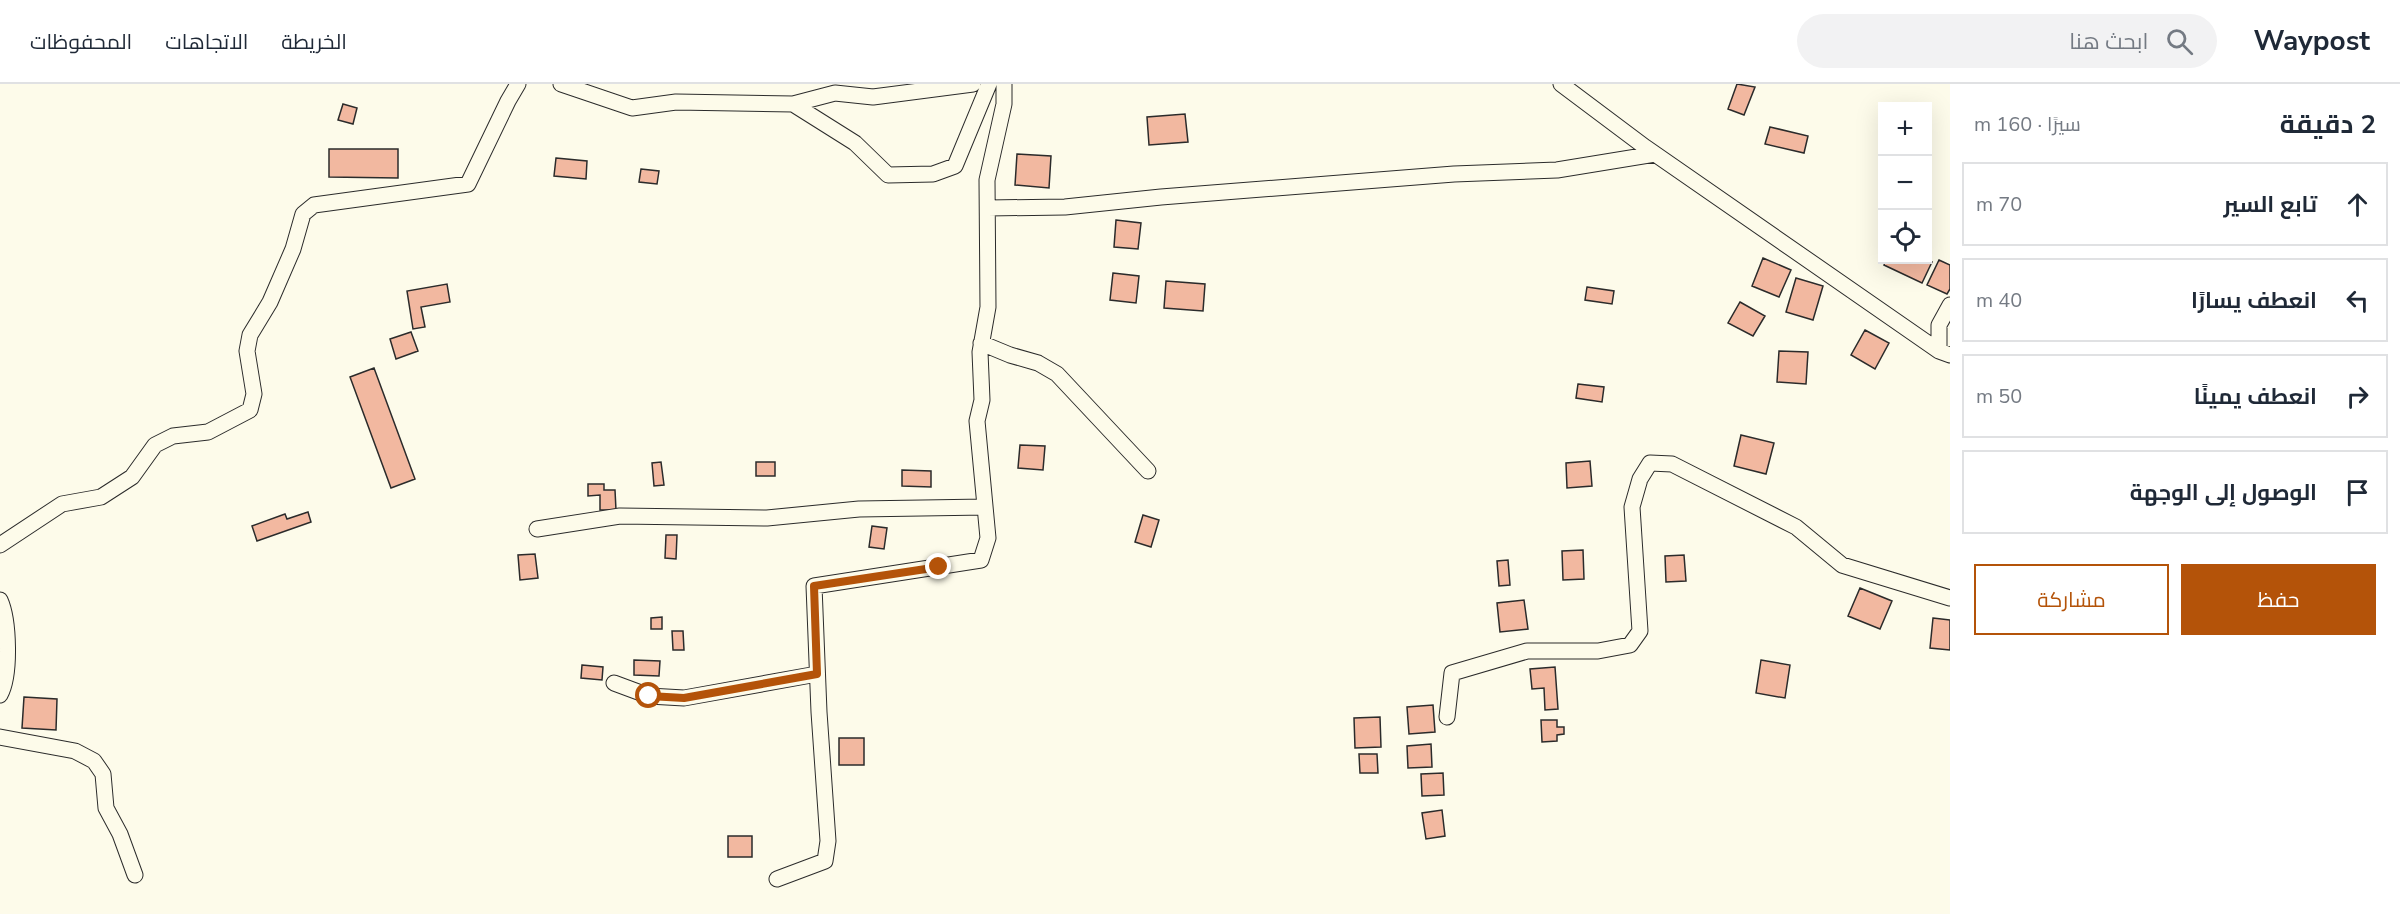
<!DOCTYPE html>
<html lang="ar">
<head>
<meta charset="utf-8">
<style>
  :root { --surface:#fff; --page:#f2f2f3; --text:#1f2937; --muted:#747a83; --line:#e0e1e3; --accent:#b45309 }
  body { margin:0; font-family:"Nunito Sans",Cairo,sans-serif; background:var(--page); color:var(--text); direction:rtl }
  .controls { position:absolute; right:18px; top:18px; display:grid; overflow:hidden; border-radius:0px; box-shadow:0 6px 24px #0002 }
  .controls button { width:54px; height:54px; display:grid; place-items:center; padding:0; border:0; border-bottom:2px solid var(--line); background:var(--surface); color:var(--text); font:30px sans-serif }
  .stop { position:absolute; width:18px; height:18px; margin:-14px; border:4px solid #b45309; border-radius:50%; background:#fff }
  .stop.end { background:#b45309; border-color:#fff; box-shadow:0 2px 6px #0008 }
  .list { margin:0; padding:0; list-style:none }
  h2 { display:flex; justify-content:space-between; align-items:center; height:78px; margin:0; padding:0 24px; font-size:26px }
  h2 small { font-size:20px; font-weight:400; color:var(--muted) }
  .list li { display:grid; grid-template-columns:39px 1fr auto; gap:18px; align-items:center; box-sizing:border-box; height:84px; margin:0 12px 12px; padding:0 12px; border:2px solid var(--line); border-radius:0px }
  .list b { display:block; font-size:22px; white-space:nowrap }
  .list em { font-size:20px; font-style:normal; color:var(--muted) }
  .actions { display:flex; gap:12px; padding:18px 24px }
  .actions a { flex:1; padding:14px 0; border:2px solid var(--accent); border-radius:0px; text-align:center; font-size:21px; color:var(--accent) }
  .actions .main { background:var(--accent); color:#fff }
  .icon { flex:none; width:33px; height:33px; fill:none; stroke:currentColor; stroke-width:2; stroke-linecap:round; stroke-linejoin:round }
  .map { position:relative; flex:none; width:1950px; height:830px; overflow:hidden; direction:ltr }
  header { display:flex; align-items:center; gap:36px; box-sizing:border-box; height:84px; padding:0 30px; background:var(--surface); border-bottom:2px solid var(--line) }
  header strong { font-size:28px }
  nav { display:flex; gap:33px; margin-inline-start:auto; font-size:21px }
  .search { width:420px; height:54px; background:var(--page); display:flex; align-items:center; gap:15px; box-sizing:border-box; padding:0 21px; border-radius:33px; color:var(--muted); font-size:22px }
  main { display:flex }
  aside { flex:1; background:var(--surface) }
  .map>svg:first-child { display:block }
  .building { fill:#f2b8a0; stroke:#2b2b2b; stroke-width:1.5 }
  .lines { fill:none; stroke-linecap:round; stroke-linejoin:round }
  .minor-casing { stroke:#2b2b2b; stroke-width:17 }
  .minor { stroke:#fdfbea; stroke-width:15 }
  .route { stroke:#b45309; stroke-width:8 }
</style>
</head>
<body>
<header>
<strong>Waypost</strong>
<div class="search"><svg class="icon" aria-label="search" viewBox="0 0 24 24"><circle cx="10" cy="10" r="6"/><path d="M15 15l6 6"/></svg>ابحث هنا</div>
<nav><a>الخريطة</a><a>الاتجاهات</a><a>المحفوظات</a></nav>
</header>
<main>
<aside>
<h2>2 دقيقة<small>سيرًا · 160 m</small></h2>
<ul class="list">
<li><svg class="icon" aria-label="ahead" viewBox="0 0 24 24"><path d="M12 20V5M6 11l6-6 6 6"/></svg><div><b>تابع السير</b></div><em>70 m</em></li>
<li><svg class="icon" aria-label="left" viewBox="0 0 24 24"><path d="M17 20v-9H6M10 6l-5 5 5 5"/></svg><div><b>انعطف يسارًا</b></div><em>40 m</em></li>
<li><svg class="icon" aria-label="right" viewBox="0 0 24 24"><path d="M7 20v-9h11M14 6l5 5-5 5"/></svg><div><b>انعطف يمينًا</b></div><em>50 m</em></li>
<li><svg class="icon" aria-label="arrive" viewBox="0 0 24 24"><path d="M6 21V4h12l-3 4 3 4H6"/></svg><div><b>الوصول إلى الوجهة</b></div></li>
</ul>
<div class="actions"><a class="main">حفظ</a><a>مشاركة</a></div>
</aside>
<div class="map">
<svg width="1950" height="830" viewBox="0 0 1950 830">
  <rect width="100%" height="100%" fill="#fdfbea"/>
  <path class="building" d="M1737,0L1755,3L1744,31L1728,25Z
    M343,20L357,24L353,40L338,36Z
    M1185,30L1188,58L1149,61L1147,33Z
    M1770,43L1808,52L1804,69L1765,60Z
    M329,65H398V94L329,93Z
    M1017,70L1051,72L1049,104L1015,101Z
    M556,74L587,77L586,95L554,92Z
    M641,85L659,87L657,100L639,98Z
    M1116,136L1141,139L1138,165L1114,163Z
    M1763,174L1791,186L1779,213L1752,202Z
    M1886,176H1926L1932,178L1922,199L1884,181Z
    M1939,176L1950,181V205L1947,210L1927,201Z
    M1113,189L1139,192L1136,219L1110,216Z
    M1796,194L1823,202L1813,236L1786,228Z
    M1166,197L1205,200L1203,227L1164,224Z
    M447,200L450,218L421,223L425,243L413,245L407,207Z
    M1587,203L1614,207L1612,220L1585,216Z
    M1740,218L1765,232L1753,252L1728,239Z
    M1865,246L1889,259L1875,285L1851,271Z
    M411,248L418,267L396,275L390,255Z
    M1779,267L1808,268L1806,300L1777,298Z
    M374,284L415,395L391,404L350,293Z
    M1578,300L1604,303L1602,318L1576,314Z
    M1741,351L1774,359L1766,390L1734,382Z
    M1020,361L1045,362L1043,386L1018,384Z
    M1590,377L1592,402L1567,404L1566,379Z
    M661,378L664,401L654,402L652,379Z
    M756,378H775V392H756Z
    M902,386L931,387V403L902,402Z
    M588,400H604V406H615L616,426H600V411L588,412Z
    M308,428L311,438L257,457L252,442L285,430L287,435Z
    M1143,431L1159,436L1151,463L1135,458Z
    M872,442L887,444L884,465L869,463Z
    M666,451H677L676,475L665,474Z
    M1583,466L1584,495L1563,496L1562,467Z
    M535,470L538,494L520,496L518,471Z
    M1684,471L1686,497L1666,498L1665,472Z
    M1508,476L1510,501L1499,502L1497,477Z
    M1860,504L1892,517L1880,545L1848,532Z
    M1524,516L1528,545L1500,548L1497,519Z
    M662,533V545H651V534Z
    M1933,534L1950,536V566L1930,564Z
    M672,547H683L684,566H673Z
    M634,576L660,577L659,592L634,591Z
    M1761,576L1790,581L1785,614L1756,609Z
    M582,581L603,583L602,596L581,594Z
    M1555,583L1558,625L1545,626L1544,604L1532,605L1530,585Z
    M24,613L57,615L56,646L22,644Z
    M1433,621L1435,648L1409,650L1407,623Z
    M1380,633L1381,663L1355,664L1354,634Z
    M1541,636H1557V643H1564V650L1557,651V657L1542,658Z
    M839,654H864V681H839Z
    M1431,660L1432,683L1408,684L1407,662Z
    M1359,670H1377L1378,689H1360Z
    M1443,689L1444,711L1422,712L1421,690Z
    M1442,726L1445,752L1426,755L1422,729Z
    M728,752H752V773H728Z"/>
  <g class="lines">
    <g class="minor-casing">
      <path id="minor" d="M561,0L632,24L676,18L793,20L835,9L873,13L973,0
        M1561,0L1645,63L1939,267L1950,271
        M793,20L855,59L888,91L933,90L955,82L989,0
        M988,124L1065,123L1161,113L1454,90L1557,86L1655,70
        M981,259L1010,271L1038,279L1057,290L1148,387
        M1939,267V241L1950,221
        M537,445L620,432L767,434L859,425L985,423
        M0,461L62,420L101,413L132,393L155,361L173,352L208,348L250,326L254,310L247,267L250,251L270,218L293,165L303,130L314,121L468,100L508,17L518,0
        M0,516C9,536 11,591 0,611
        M614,599L649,612L684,614L817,590
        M1447,633L1452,589L1527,567H1598L1630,561L1640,547L1632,423L1640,395L1650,379L1672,380L1796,443L1842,481L1950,514
        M0,653L75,667L94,677L103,690L106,724L120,750L135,791
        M777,795L825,777L828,757L819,628L814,502L981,476L988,454L977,337L982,316L980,268L988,223L987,96L1004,20V0"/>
    </g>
    <use href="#minor" class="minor"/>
  </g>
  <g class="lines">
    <path class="route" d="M649,612L684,614L817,590L814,502L939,483"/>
  </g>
</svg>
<div class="controls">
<button>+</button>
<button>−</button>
<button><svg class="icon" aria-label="locate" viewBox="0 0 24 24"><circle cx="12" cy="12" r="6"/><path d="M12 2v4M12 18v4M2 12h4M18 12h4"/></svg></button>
</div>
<div class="stop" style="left:649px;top:612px"></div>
<div class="stop end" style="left:939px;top:483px"></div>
</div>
</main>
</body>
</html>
